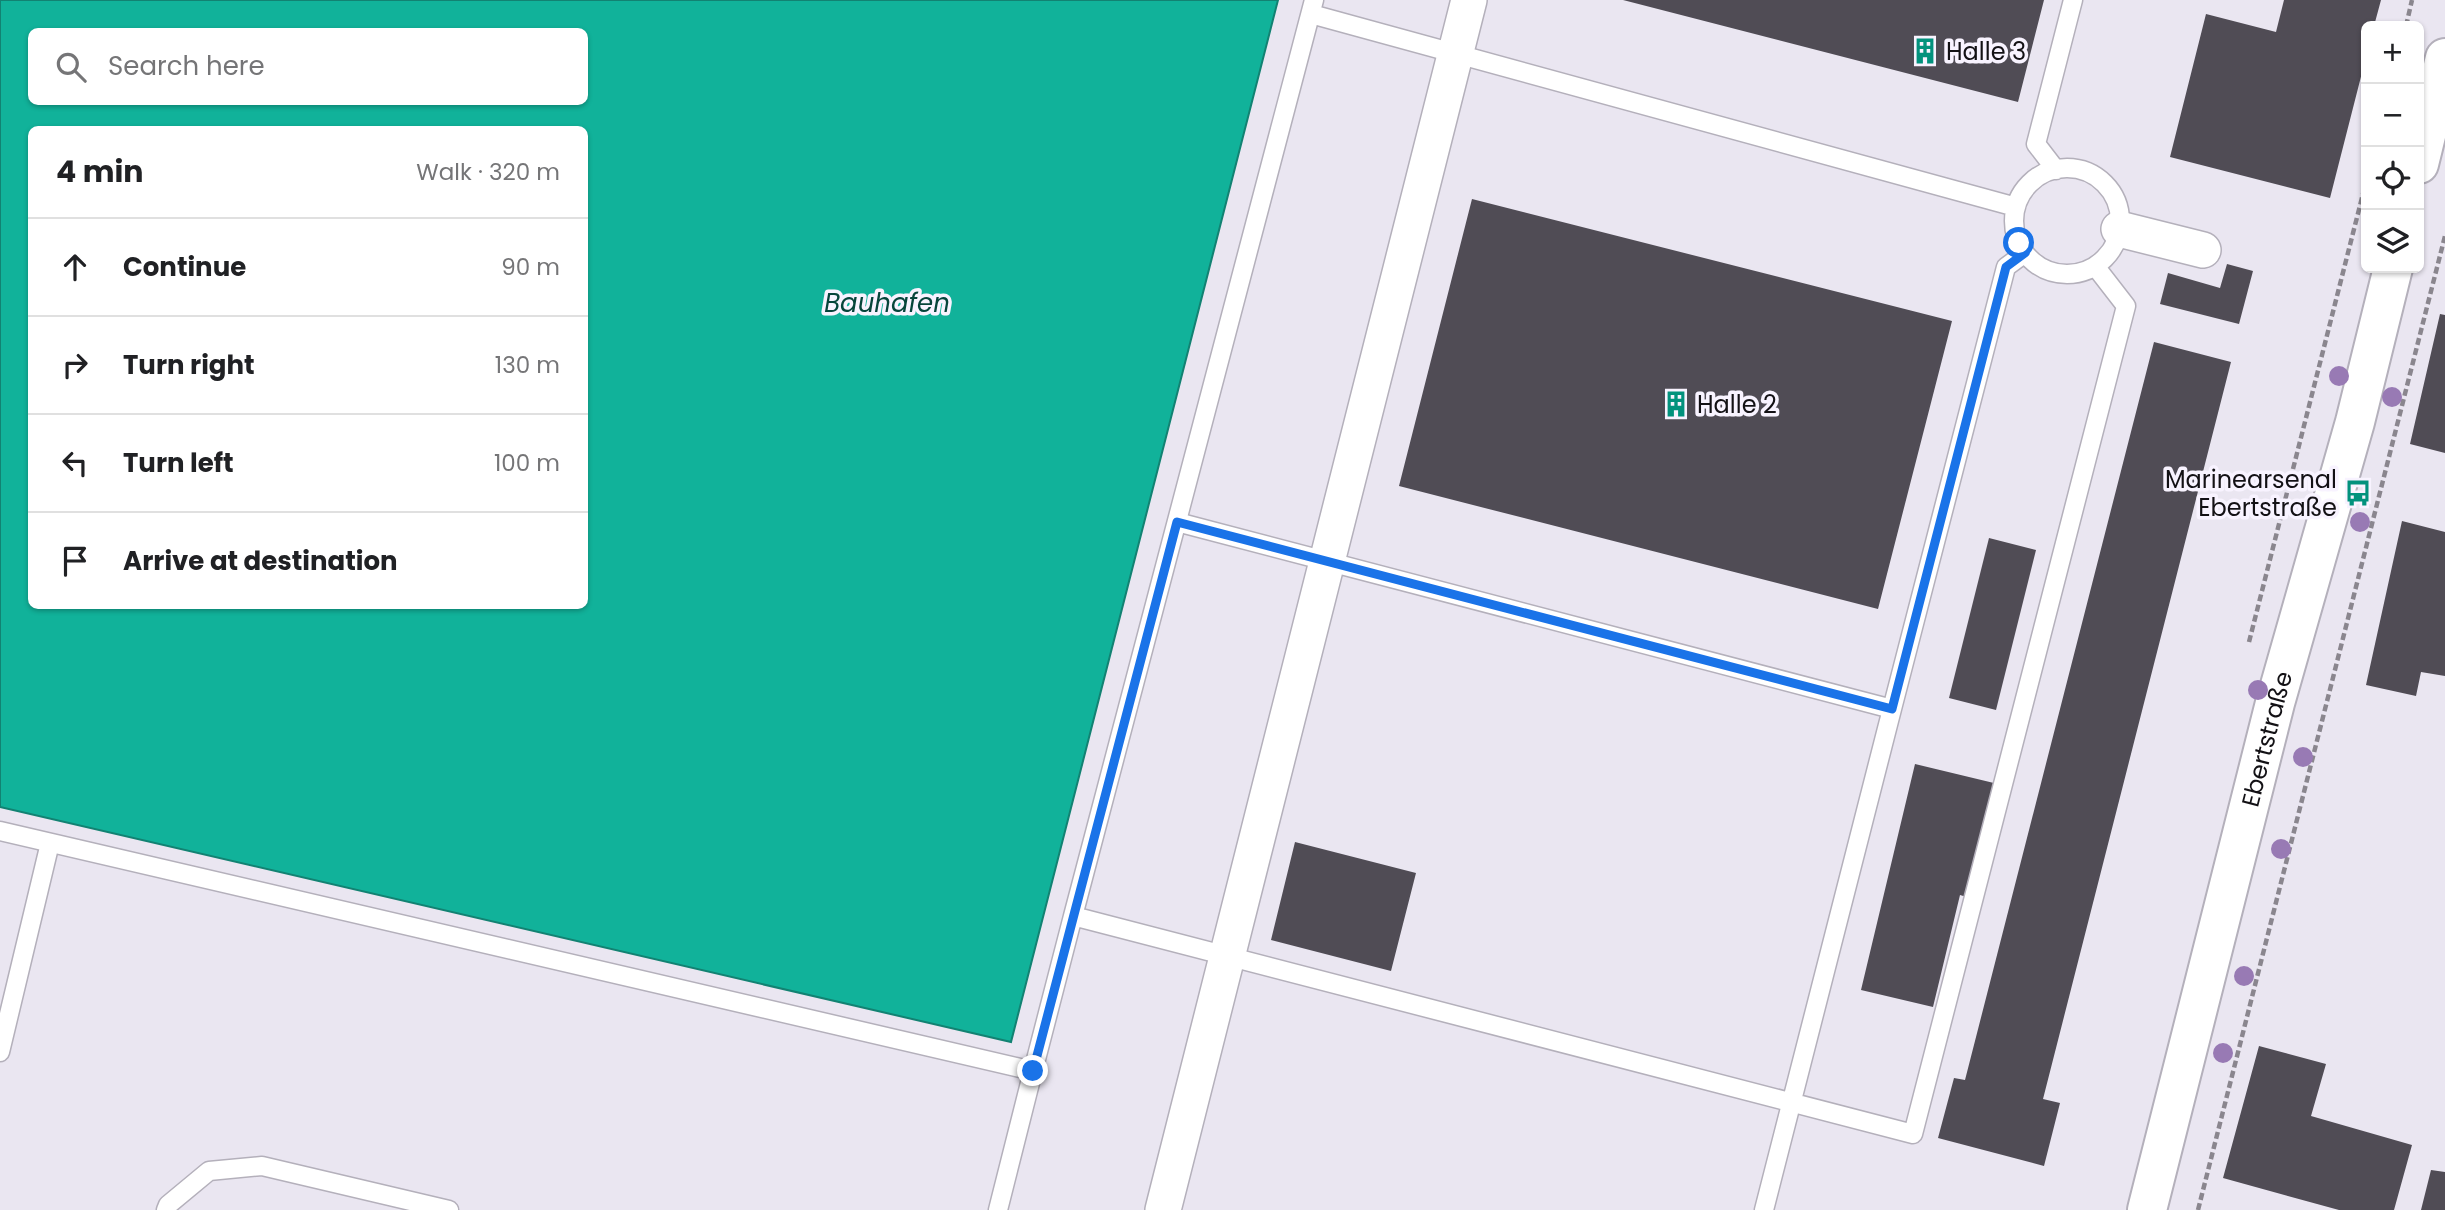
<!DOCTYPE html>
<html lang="en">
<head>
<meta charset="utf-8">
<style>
  :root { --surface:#fff; --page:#f6f6f6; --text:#202124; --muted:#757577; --line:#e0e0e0 }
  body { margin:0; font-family:Poppins,sans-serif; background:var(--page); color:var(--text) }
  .controls { position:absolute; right:21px; top:21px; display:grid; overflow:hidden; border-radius:10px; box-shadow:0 2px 5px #0004 }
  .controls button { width:63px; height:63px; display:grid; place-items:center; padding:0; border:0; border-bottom:2px solid var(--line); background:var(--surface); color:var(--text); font:35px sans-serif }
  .stop { position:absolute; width:21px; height:21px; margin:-16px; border:5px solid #1a73e8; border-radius:50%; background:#fff }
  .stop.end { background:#1a73e8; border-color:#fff; box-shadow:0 2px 7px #0008 }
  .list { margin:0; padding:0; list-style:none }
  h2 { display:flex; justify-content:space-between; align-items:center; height:91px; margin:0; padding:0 28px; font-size:30px }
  h2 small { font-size:23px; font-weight:400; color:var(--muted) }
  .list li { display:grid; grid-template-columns:46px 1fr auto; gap:21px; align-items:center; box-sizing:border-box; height:98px; padding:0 28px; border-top:2px solid var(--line) }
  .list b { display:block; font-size:26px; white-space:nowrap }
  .list em { font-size:23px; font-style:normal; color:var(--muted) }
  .icon { flex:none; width:38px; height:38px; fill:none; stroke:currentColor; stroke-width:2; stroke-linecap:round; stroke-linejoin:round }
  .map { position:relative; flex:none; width:2445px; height:1210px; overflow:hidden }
  .search { position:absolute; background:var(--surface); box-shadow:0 2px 5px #0004; left:28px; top:28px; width:560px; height:77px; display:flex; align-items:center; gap:18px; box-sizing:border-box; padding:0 24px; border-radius:10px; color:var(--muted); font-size:26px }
  .panel { position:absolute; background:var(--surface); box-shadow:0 2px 5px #0004; left:28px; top:126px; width:560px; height:483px; border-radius:10px }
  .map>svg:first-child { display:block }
  .water { fill:#11b29a; stroke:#128272; stroke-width:2; fill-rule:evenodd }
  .building { fill:#504c55 }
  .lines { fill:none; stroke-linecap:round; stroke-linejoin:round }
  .service-casing { stroke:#b4b0bb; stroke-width:21 }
  .minor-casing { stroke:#b4b0bb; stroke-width:38 }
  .tertiary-casing { stroke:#b4b0bb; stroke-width:42 }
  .path { stroke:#8a868e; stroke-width:4.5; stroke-dasharray:7 3.5; stroke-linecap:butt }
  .service { stroke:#fff; stroke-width:18 }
  .minor { stroke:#fff; stroke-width:35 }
  .tertiary { stroke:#fff; stroke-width:38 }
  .tree { fill:#987ab4 }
  .route { stroke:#1a73e8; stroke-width:9 }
  .labels { text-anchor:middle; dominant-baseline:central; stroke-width:7; stroke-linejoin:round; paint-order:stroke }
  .poi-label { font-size:24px; fill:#131115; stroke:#f8f3ff; text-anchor:start }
  .street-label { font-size:24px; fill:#131115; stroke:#f8f3ff }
  .water-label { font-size:26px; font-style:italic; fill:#06453b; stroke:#f8f3ff }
</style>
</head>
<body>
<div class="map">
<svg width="2445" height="1210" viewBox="0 0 2445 1210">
  <rect width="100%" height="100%" fill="#eae6f1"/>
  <path class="water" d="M0,0H1278L1011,1042L0,807ZM32,32H584V102H32ZM32,130H584V606H32Z"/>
  <path class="building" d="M1623,0H2044L2018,102Z
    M2284,0H2381L2374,26H2366V57L2330,198L2170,157L2206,14L2276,32Z
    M1472,199L1952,321L1878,609L1399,486Z
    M2227,264L2253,271L2239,324L2160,304L2168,273L2220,288Z
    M2440,314L2445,315V453L2410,444Z
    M2154,342L2231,362L2043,1099L2060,1103L2044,1166L1938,1138L1954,1078L1965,1080Z
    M2402,521L2445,532V676L2421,672L2416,696L2366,685Z
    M1989,538L2036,550L1996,710L1949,698Z
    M1915,764L1998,784L1970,898L1960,895L1933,1007L1861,990Z
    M1295,842L1416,873L1391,971L1271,940Z
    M2259,1046L2326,1064L2311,1116L2412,1145L2394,1210H2339L2223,1178Z
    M2431,1170L2445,1172V1210H2421Z"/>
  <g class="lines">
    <g class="service-casing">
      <path id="service" d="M1314,0L1073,916L1913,1134L2126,306L2095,266
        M1311,14L2016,207
        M2014 221a53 53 0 1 1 106 0a53 53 0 1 1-106 0Z
        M2056,170L2036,144L2073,0
        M1177,522L1892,709L1764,1210
        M1892,709L2006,267L2025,253
        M0,831L1033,1071L1073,916
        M0,1052L50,843
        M166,1210L168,1205L209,1171L262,1166L449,1210
        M998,1210L1033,1071"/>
    </g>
    <g class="minor-casing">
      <path id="minor" d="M2119,229L2203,250
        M1163,1210L1469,0"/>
    </g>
    <g class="tertiary-casing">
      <g id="tertiary">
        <path d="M2419,164L2445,58"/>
        <path id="s1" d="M2147,1210L2275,703L2355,422L2393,268"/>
      </g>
    </g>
    <path class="path" d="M2406,26L2412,0
      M2249,642L2366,182
      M2198,1210L2445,236"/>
    <use href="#service" class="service"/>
    <use href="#minor" class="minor"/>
    <use href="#tertiary" class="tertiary"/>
  </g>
  <g class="tree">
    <circle cx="2339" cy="376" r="10"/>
    <circle cx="2392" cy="397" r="10"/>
    <circle cx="2360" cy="522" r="10"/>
    <circle cx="2258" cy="690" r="10"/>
    <circle cx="2303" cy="757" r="10"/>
    <circle cx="2281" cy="849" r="10"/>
    <circle cx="2244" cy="976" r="10"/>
    <circle cx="2223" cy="1053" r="10"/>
  </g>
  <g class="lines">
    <path class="route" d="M1033,1071L1177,522L1892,709L2006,267L2025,253L2019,243"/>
  </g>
  <defs>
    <g id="building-bare" transform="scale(2.1)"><path d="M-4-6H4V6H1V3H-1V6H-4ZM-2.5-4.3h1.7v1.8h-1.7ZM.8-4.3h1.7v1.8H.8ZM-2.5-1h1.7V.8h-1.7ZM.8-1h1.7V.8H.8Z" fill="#02927d" stroke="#f8f3ff" stroke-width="2.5" paint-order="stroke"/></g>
    <g id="bus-bare" transform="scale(2.1)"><path d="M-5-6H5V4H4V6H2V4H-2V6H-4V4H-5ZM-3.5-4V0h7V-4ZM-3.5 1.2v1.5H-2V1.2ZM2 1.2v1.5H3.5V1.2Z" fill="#02927d" stroke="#f8f3ff" stroke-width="2.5" paint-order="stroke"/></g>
  </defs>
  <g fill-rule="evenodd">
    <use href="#building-bare" x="1925" y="51"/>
    <use href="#building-bare" x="1676" y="404"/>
    <use href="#bus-bare" x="2358" y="493"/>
  </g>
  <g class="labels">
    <g class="poi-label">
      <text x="1946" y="51">Halle 3</text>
      <text x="1697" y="404">Halle 2</text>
      <text x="2337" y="479" text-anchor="end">Marinearsenal<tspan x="2337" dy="28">Ebertstraße</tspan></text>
    </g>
    <g class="street-label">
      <text stroke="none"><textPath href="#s1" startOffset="486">Ebertstraße</textPath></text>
    </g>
    <g class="water-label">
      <text x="887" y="303">Bauhafen</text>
    </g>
  </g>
</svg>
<div class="controls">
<button>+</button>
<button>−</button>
<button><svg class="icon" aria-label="locate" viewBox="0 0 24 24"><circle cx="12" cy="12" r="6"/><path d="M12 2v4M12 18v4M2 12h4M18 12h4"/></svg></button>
<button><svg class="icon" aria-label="layers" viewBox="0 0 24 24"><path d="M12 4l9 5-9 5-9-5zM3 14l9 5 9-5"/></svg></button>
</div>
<div class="stop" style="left:2019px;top:243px"></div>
<div class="stop end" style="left:1033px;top:1071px"></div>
<div class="search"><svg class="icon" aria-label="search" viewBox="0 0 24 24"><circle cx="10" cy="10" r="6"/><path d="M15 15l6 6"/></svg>Search here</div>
<section class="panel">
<h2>4 min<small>Walk · 320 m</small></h2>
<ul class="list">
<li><svg class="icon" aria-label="ahead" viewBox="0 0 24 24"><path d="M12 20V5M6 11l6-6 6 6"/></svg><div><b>Continue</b></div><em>90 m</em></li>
<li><svg class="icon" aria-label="right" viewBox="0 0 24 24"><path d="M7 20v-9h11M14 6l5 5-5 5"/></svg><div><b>Turn right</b></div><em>130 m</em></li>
<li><svg class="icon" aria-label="left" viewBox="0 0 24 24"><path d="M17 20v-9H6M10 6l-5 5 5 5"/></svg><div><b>Turn left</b></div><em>100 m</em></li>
<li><svg class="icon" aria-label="arrive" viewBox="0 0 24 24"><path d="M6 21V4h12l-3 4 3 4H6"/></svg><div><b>Arrive at destination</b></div></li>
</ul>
</section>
</div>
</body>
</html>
